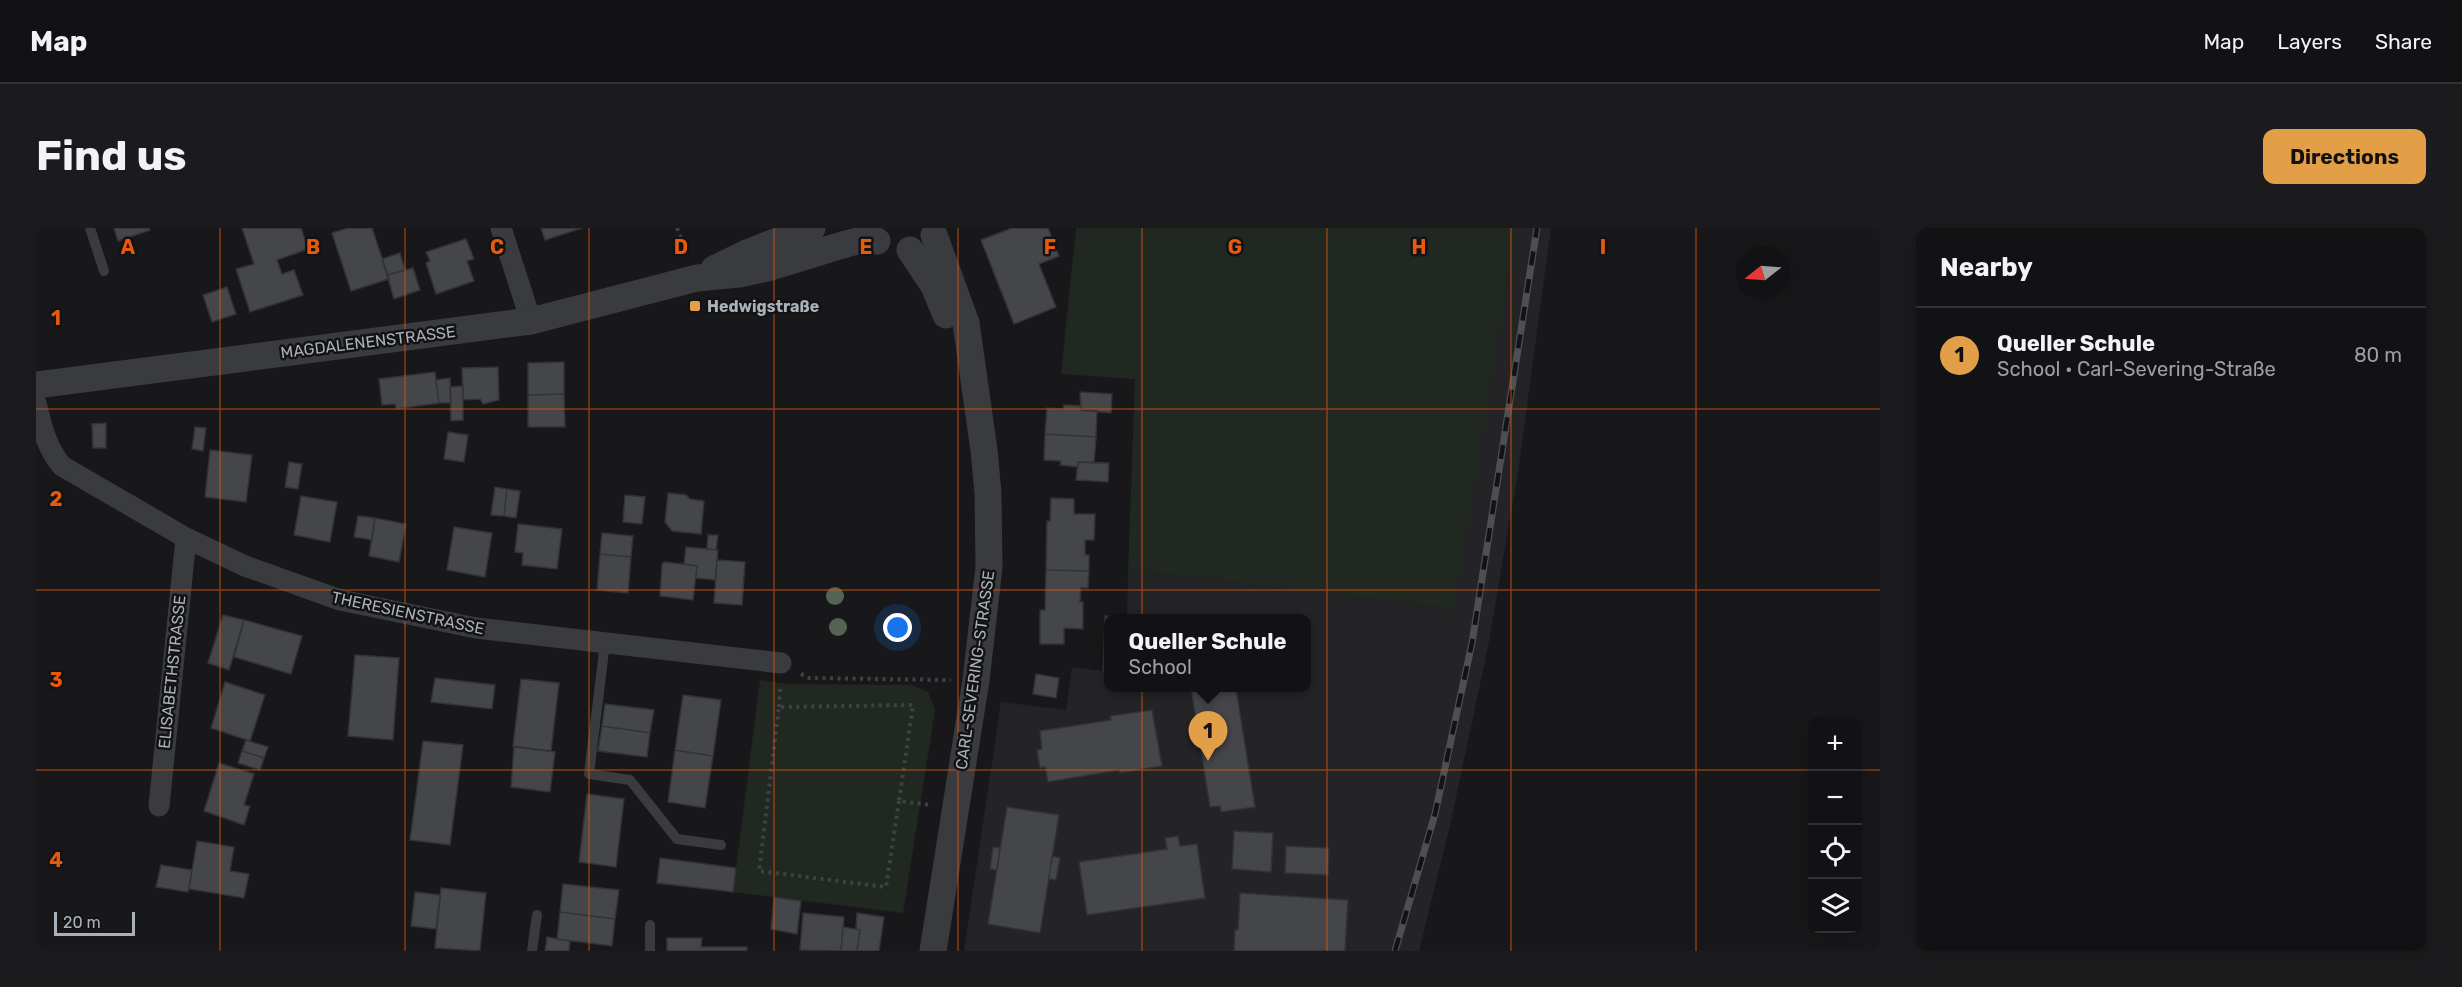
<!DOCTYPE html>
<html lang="en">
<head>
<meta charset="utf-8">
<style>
  :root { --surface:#121214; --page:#1b1b1d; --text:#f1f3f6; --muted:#9c9ea0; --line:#313234; --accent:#e29f47 }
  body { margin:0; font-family:Rubik,sans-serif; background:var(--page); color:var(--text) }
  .controls { position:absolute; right:18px; bottom:18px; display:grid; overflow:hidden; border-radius:12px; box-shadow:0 3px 15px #0003 }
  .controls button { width:54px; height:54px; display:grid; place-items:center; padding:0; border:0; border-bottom:2px solid var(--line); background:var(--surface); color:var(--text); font:30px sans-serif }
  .compass { position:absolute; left:1700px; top:18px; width:54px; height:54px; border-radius:50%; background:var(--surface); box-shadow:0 3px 15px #0003; rotate:253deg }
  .scale { position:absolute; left:18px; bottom:15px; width:81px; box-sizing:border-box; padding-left:6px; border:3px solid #abb1b8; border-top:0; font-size:16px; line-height:21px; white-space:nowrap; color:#abb1b8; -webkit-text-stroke:4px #131315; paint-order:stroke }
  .you { position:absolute; left:862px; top:400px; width:21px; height:21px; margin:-15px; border:4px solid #fff; border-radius:50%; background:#1a73e8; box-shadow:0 0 0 9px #1a73e833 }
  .badge { display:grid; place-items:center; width:39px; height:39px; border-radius:50%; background:var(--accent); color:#111; font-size:20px; font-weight:700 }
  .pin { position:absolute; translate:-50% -50px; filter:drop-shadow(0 2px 3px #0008) }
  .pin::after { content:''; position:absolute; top:32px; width:21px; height:18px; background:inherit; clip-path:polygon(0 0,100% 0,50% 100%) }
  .popup { position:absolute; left:1068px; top:386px; width:207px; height:78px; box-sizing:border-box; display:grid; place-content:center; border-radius:12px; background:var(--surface); filter:drop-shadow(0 2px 4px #0005); font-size:20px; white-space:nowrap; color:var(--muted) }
  .popup b { font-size:22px; color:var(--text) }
  .popup::after { content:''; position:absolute; left:50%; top:100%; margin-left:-12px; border:12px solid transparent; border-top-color:var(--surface) }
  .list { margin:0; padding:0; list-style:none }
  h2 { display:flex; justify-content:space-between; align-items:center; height:78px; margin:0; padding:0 24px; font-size:26px }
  h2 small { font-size:20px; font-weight:400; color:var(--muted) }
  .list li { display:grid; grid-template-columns:39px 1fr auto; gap:18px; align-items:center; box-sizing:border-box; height:96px; padding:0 24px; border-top:2px solid var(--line) }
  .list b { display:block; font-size:22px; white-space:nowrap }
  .list p { margin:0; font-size:20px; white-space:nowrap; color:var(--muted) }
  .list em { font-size:20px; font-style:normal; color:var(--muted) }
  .icon { flex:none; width:33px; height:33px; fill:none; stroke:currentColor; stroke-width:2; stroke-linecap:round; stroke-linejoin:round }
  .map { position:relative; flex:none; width:1844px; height:723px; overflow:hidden; border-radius:12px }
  header { display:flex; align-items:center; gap:36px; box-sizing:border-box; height:84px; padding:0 30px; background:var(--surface); border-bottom:2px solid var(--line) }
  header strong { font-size:28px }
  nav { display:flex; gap:33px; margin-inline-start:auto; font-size:21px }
  .intro { display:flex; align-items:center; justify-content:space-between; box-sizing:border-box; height:144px; padding:0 36px }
  h1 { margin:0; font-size:42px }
  .button { padding:15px 27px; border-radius:12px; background:var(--accent); color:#111; font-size:21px; font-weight:700 }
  main { display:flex; gap:36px; padding:0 36px }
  aside { flex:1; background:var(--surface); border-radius:12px; box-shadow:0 3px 15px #0003 }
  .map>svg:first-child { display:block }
  .built { fill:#242427 }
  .green { fill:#202821 }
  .building { fill:#45464a; stroke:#323336; stroke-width:1.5 }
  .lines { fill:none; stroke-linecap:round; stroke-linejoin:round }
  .path { stroke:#3f4245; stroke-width:4; stroke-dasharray:3 4.5; stroke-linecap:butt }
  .service { stroke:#393b3f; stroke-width:10 }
  .minor { stroke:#393b3f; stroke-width:21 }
  .tertiary { stroke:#393b3f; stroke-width:27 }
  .rail-casing { stroke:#4d4f53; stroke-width:7 }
  .rail { stroke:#131315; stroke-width:4.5; stroke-dasharray:14; stroke-linecap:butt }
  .tree { fill:#546454 }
  .grid { fill:none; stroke:#e8590c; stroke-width:1.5; stroke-opacity:0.55 }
  .poi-dot { fill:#e29f47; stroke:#131315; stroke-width:2 }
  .labels { text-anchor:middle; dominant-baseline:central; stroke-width:5; stroke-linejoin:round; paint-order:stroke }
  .poi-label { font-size:16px; font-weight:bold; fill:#abb1b8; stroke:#131315; text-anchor:start }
  .street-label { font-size:16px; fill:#abb1b8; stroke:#131315 }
  .grid-label { font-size:20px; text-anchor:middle; font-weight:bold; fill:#e8590c; stroke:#131315; stroke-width:5; stroke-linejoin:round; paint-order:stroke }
</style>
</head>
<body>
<header>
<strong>Map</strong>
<nav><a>Map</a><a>Layers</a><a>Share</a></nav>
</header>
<div class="intro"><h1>Find us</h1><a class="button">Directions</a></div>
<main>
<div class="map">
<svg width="1844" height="723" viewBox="0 0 1844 723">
  <rect width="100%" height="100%" fill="#18181a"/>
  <path class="built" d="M1480,0H1515L1482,244L1452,419L1415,593L1383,723H928L965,474L1030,482L1036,439L1073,444V460H1271V390H1091L1092,342L1417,381Z"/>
  <path class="green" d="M1040,0H1480L1418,381L1092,342L1099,151L1025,146Z
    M724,452L752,456L876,457L892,464L899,482L867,685L697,664Z"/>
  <path class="building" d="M78,0H113L114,2L82,13Z
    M206,0H265L272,21L241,32L246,46L258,42L267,67L214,84L200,41L218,36Z
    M312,0H336L353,51L315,63L296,5Z
    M505,0H546L509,12Z
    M976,0H1012L1023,28L1003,36L1020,79L978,96L945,12Z
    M430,11L438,31L431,33L438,53L400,66L390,35L394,33L390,24Z
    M364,25L369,42L351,47L346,31Z
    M377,40L384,62L358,71L351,47Z
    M191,59L200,86L176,94L167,67Z
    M528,134V166L492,167V135Z
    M462,139L463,172L447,176L444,171L427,172L426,140Z
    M399,144L403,175L360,181L359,176L346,177L343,151Z
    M414,150L415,175H403L400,152Z
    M427,158V192L415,193L414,159Z
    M1044,164L1076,166L1075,185L1045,182Z
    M528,166L529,199H492V167Z
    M1028,177L1045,178V182H1061L1060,209L1009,206L1011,180L1027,181Z
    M70,195V220H57L56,196Z
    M159,199L170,200L167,223L156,221Z
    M412,204L432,207L428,234L408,231Z
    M1009,206L1060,209L1058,235L1042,234V239L1024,237L1025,233L1008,232Z
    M174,222L216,227L210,274L169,269Z
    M253,234L266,236L262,261L249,259Z
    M1042,234L1073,235L1072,254L1040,252Z
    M459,259L471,261L468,288L455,287Z
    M471,261L484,263L480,290L468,288Z
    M632,265L650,267L654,271L668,273L665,306L636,303L629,294Z
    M589,267L609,269L606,296L587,294Z
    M265,268L301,274L294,314L258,307Z
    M1015,270L1038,271V286H1059L1058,312H1049V327H1053V343L1010,342L1011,293H1014Z
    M322,288L339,290L336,312L318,309Z
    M339,290L370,296L363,334L333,328Z
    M482,296L526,301L521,341L486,337L487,325L479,324Z
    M418,299L456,305L449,349L411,342Z
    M566,305L597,308L595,329L564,326Z
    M672,307H682L680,322L671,321Z
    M650,319L682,322L679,352L660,350L661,338L648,336Z
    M564,326L595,329L592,365L561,362Z
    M681,332L709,334L706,377L678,375Z
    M629,334L661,338L657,372L624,368L626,336Z
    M1010,342L1053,343L1052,360H1045L1044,374H1047V401L1028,400V416H1004V382H1009Z
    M187,387L208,392L193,442L172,435Z
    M1069,388L1091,389L1073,390V444L1067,443Z
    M208,392L266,408L255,446L198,429Z
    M319,427L363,430L357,512L312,508Z
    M1000,446L1023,450L1020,470L997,466Z
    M399,450L459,457L456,481L395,474Z
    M485,451L523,455L515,523L477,518Z
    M189,454L229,467L214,513L175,500Z
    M1155,460H1200L1219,579L1185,584L1184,578L1174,579Z
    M647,467L685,472L677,528L639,522Z
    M569,476L618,482L614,505L566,498Z
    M1116,482L1126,538L1084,545L1083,542L1012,554L1009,539L1004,540L1001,522L1006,521L1004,503L1075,492L1074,488Z
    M566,498L614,505L611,529L562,523Z
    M210,512L232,519L228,530L206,523Z
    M387,513L427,517L414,617L374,612Z
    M478,519L519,524L514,564L475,559Z
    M639,522L677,528L669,580L632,574Z
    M206,523L228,530L224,542L202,535Z
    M183,535L218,546L208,577L214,578L208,597L168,583Z
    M551,566L588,571L580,639L543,634Z
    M971,579L1023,587L1004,705L952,696Z
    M1198,603L1237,605L1235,644L1196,641Z
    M1142,608L1144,618L1161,616L1169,670L1051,687L1043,634L1131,621L1129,610Z
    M161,613L198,619L194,643L213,646L208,670L153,661Z
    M1250,618L1293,620L1292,647L1249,645Z
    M957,619L964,620L961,642L954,641Z
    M1016,628L1024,630L1020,652L1013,651Z
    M624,630L700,640L697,664L621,655Z
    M125,637L156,642L152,664L120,659Z
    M527,656L583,662L579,691L524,684Z
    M405,660L450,665L444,723L399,720Z
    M379,664L404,667L400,701L375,698Z
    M1204,665L1312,672L1309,723H1198L1199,702H1202Z
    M738,669L765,673L761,706L735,701Z
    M524,684L579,691L576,718L521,711Z
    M767,685L808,689L805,723L764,722Z
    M821,685L848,689L843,723H821L824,702L820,701Z
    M807,699L824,702L821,723H805Z
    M511,709L534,713L533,723H509Z
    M631,710H666L665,719H711V723H631Z"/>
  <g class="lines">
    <path class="path" d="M641,0L652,27
      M765,446L773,450L915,452
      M743,479L744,459
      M863,573L850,659L723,643L743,479L877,477L863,573L895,577"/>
    <path class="service" d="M54,0L68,43
      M569,415L553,546L594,552L641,611L685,617
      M496,723L501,687
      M614,723V697"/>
    <path class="minor" d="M465,0L495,93
      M0,175C6,199 10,219 26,238L150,310L209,338L304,372L440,400L745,435
      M123,578L150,310"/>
    <path class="tertiary" d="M874,22L898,58L910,87
      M678,41L713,24L776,0
      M0,157L495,93L661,50L703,46L731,40L813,15L827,12L841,13
      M897,723L940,452L953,339L952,265L948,222L930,95L898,7"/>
    <g class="rail-casing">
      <path id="rail" d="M1359,723L1399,586L1436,415L1501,0"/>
    </g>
    <use href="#rail" class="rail"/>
  </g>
  <g class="tree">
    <circle cx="799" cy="368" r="9"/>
    <circle cx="802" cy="399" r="9"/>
  </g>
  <path class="grid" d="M184,0V723M369,0V723M553,0V723M738,0V723M922,0V723M1106,0V723M1291,0V723M1475,0V723M1660,0V723M0,181H1844M0,362H1844M0,542H1776M1822,542H1844"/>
  <rect class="poi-dot" x="653" y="72" width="12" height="12" rx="3"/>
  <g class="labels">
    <g class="poi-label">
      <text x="671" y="78">Hedwigstraße</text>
    </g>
    <g class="street-label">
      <text transform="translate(332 114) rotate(-7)">MAGDALENENSTRASSE</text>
      <text transform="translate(372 385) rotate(12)">THERESIENSTRASSE</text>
      <text transform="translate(939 442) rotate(-82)">CARL-SEVERING-STRASSE</text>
      <text transform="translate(136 444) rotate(-84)">ELISABETHSTRASSE</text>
    </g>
  </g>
  <g class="grid-label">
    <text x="92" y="26">A</text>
    <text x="277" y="26">B</text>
    <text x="461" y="26">C</text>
    <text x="645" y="26">D</text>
    <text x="830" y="26">E</text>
    <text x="1014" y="26">F</text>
    <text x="1199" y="26">G</text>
    <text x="1383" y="26">H</text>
    <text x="1567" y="26">I</text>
    <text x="20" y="97">1</text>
    <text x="20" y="278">2</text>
    <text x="20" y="459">3</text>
    <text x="20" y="639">4</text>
  </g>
</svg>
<div class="controls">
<button>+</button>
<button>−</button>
<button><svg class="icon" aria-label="locate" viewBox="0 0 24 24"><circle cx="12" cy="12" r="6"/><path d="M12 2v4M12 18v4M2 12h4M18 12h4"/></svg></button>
<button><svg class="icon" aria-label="layers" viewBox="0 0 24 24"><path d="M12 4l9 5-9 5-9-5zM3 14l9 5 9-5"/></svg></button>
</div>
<svg class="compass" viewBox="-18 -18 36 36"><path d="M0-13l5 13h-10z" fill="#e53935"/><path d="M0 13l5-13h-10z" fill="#9c9ea0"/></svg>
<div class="scale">20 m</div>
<div class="you"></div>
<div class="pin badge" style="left:1172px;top:533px">1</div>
<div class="popup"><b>Queller Schule</b>School</div>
</div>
<aside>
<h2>Nearby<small></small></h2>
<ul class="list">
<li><span class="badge">1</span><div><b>Queller Schule</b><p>School · Carl-Severing-Straße</p></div><em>80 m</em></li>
</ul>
</aside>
</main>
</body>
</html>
